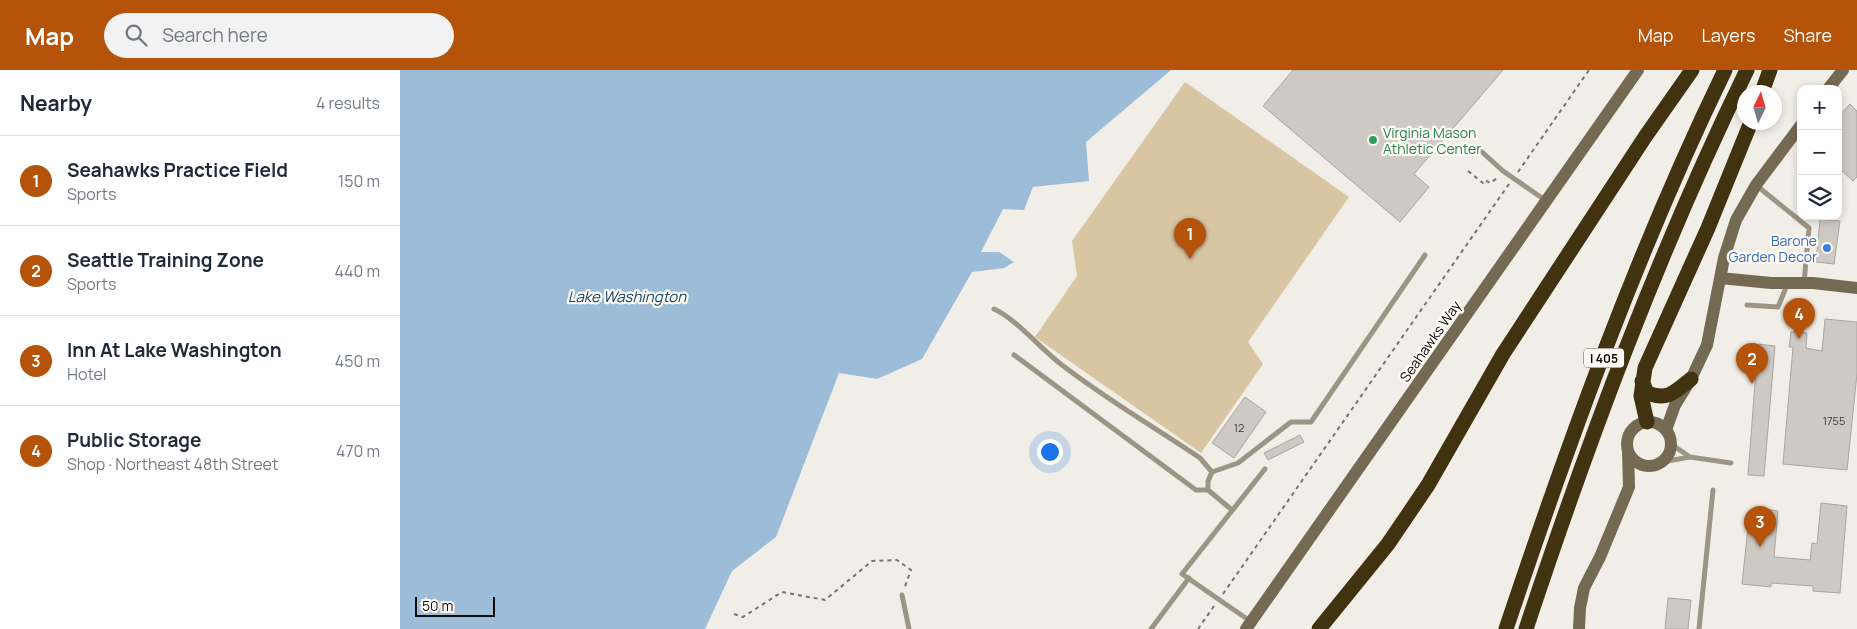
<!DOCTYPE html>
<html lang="en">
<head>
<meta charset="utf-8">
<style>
  :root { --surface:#fff; --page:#f2f2f3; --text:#1f2937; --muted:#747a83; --line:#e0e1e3; --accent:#b45309 }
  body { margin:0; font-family:Manrope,sans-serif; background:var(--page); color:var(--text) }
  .controls { position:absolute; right:15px; top:15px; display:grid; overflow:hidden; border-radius:10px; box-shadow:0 2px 8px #0003 }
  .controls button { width:45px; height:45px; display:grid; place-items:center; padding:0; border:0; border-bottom:1px solid var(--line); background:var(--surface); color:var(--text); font:25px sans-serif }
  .compass { position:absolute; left:1337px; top:15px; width:45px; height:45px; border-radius:50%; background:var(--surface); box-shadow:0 2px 8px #0003; rotate:5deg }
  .scale { position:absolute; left:15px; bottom:12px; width:80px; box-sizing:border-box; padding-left:5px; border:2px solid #0d0c09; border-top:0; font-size:14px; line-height:18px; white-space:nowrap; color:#0d0c09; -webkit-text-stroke:4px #fffbf4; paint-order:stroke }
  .you { position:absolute; left:649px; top:381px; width:18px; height:18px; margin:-12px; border:4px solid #fff; border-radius:50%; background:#1a73e8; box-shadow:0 0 0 8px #1a73e833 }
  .badge { display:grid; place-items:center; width:32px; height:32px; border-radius:50%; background:var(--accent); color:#fff; font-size:16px; font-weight:700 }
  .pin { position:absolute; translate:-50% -41px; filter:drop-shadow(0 1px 2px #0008) }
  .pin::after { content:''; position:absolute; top:26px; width:18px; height:15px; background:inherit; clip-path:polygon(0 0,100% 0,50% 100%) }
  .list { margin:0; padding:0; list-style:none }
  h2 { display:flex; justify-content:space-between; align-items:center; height:65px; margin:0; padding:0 20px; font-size:21px }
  h2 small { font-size:16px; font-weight:400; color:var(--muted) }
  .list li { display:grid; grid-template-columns:32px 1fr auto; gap:15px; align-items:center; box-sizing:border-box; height:90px; padding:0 20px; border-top:1px solid var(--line) }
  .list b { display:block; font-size:19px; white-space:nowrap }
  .list p { margin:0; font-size:16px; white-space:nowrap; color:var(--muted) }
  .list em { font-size:16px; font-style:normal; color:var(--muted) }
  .icon { flex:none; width:28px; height:28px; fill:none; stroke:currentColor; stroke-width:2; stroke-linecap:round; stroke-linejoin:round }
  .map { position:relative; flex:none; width:1457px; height:559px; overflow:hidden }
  header { display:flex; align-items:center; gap:30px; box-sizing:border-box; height:70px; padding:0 25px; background:var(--accent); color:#fff }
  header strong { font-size:24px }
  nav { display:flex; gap:28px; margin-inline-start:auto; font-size:18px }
  .search { width:350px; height:45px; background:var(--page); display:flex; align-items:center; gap:12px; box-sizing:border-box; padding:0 18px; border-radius:28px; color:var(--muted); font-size:19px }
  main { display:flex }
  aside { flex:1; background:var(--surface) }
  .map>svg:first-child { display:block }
  .green { fill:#d8c6a2 }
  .water { fill:#9cbcd8 }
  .building { fill:#cfc9c3; stroke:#aba5a0 }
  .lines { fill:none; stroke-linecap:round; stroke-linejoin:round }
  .path { stroke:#777570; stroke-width:2; stroke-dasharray:4 4; stroke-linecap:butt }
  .lane { stroke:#9c9485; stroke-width:5 }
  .secondary { stroke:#746953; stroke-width:12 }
  .highway { stroke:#413210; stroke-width:15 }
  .leisure-dot { fill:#2e9e5b; stroke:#fffbf4; stroke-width:2 }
  .shop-dot { fill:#3f7fe0; stroke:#fffbf4; stroke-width:2 }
  .labels { text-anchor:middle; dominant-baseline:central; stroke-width:4.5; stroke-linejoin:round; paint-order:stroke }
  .number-label { font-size:11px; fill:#3e3b38 }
  .shield { fill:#fffbf4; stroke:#565450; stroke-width:1 }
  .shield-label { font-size:12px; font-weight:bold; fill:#0d0c09 }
  .leisure-label { font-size:14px; fill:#27864d; stroke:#fffbf4; text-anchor:start }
  .shop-label { font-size:14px; fill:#366cbe; stroke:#fffbf4; text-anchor:end }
  .street-label { font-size:14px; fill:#0d0c09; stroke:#fffbf4 }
  .water-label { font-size:15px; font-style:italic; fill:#0f4469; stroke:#fffbf4 }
</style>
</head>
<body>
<header>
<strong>Map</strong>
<div class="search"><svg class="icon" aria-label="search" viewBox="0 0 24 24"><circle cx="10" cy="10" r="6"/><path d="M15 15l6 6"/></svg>Search here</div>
<nav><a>Map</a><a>Layers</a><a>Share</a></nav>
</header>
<main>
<aside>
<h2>Nearby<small>4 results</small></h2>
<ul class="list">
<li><span class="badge">1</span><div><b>Seahawks Practice Field</b><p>Sports</p></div><em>150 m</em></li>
<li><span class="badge">2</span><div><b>Seattle Training Zone</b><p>Sports</p></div><em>440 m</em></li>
<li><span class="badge">3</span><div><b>Inn At Lake Washington</b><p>Hotel</p></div><em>450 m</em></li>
<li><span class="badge">4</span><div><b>Public Storage</b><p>Shop · Northeast 48th Street</p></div><em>470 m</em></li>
</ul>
</aside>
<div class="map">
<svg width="1457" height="559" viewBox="0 0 1457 559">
  <rect width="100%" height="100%" fill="#f1eee7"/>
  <path class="green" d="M785,12L949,127L848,272L863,294L801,383L635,267L677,206L672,171Z"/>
  <path class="water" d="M0,0H771L686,72L689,111L633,117L624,140L603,139L581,182H599L614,192L604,198L572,202L522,289L477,309L439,303L376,467L332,501L305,559H0Z"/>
  <path class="building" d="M893,0H1103L1014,104L1029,117L1000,152L863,36Z
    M1450,34L1457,41V107L1453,111L1438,97V47Z
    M1420,149L1440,151L1434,194L1416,192Z
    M1425,249L1457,252V304L1447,400L1383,394L1393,277H1389L1391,262L1407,263L1406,278L1422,281Z
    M1358,274L1375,276L1364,406L1348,405Z
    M845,327L866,342L834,388L812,373Z
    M900,365L904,372L868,390L864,383Z
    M1421,433L1447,436L1440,523L1413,521V516L1371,513V517L1342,514L1349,448L1366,450V439L1378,441L1374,487L1410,490L1412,473L1417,474Z
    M1268,528L1291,530L1288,559H1265Z"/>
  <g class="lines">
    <path class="path" d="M1068,101L1083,113L1085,110L1090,113L1099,107
      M1118,102L1189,0
      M823,524L1109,114
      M334,544L343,547L382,522L425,530L472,491L497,490L511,500L504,519
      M798,559L814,536"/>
    <path class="lane" d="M1082,82L1103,101L1145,130
      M1356,115L1409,158L1404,213
      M1347,235L1378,237L1387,215
      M594,239C615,248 642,280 662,295C706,329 754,357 800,388L812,402
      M614,285L796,420H808
      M1271,374L1290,387L1331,393
      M1262,392L1290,387
      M832,440L808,420V411L812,402L838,393L891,352H911L1025,185
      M502,525L509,559
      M850,551L782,504L865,399
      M751,559L789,508
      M1299,559L1313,420"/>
    <path class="secondary" d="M1428,19L1443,0
      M1320,208L1371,213H1413L1457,218
      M1227 374a22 22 0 1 1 44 0a22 22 0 1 1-44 0Z
      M1266,360L1275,335L1291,309L1307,275L1324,188L1336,150L1356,115L1401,55
      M846,559L1238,0
      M1179,559L1180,538L1184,518L1200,487L1229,417L1228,382"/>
    <path class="highway" d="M1362,22L1370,0
      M1242,311L1247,323C1268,331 1275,322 1291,309
      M1247,352L1241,326L1245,298L1308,158L1351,52
      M919,559L988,474L1028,415L1103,284L1245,67L1292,0
      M1106,559C1169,371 1238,179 1325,0
      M1126,559C1189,369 1259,180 1347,0"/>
  </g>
  <circle class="leisure-dot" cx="973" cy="70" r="5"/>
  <circle class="shop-dot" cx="1427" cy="178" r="5"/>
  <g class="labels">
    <g class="number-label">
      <text x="1434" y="350">1755</text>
      <text x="839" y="357">12</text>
    </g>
    <rect class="shield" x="1184" y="278.5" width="40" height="19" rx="4"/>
    <g class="shield-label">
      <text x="1204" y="288">I 405</text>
    </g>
    <g class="leisure-label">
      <text x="983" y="62">Virginia Mason<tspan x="983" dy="16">Athletic Center</tspan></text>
    </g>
    <g class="shop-label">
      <text x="1417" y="170">Barone<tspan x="1417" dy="16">Garden Decor</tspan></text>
    </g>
    <g class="street-label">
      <text transform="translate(1030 271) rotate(-55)">Seahawks Way</text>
    </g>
    <g class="water-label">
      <text x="227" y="226">Lake Washington</text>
    </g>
  </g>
</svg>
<div class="controls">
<button>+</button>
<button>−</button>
<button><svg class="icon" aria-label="layers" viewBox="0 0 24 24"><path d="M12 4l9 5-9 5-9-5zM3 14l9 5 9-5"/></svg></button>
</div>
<svg class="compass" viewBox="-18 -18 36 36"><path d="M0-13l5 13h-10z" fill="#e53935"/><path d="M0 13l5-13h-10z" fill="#747a83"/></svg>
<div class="scale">50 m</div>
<div class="you"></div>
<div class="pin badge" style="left:790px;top:189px">1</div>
<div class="pin badge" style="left:1352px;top:314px">2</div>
<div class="pin badge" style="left:1360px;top:477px">3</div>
<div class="pin badge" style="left:1399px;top:269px">4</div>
</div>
</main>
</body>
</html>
